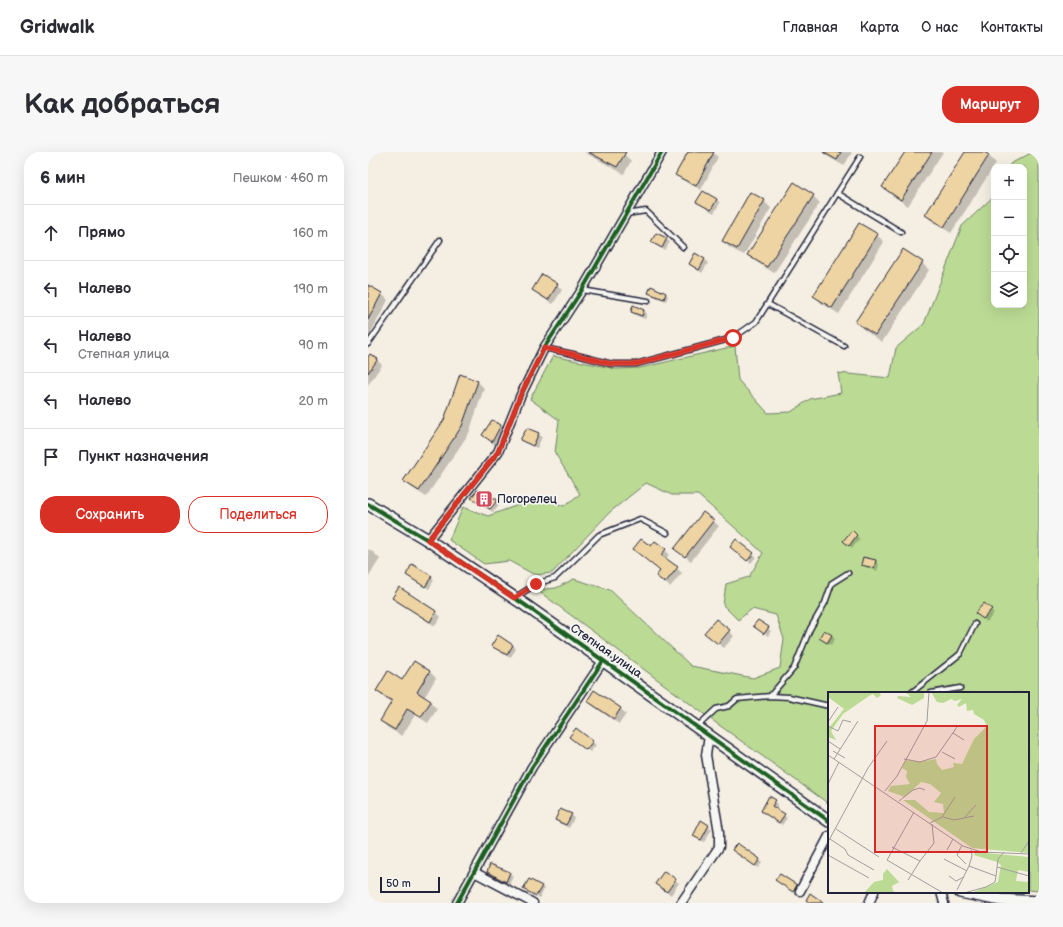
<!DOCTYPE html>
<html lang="ru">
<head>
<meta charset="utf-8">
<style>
  :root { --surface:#fff; --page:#f7f7f7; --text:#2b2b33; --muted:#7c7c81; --line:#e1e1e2; --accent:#d93025 }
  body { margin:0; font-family:"Balsamiq Sans",sans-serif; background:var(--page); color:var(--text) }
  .controls { position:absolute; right:12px; top:12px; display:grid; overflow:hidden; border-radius:8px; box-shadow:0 4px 16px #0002 }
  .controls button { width:36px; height:36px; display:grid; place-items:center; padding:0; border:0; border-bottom:1px solid var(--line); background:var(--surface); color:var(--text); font:20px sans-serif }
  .scale { position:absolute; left:12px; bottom:10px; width:60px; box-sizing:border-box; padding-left:4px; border:2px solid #22223b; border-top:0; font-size:11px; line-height:14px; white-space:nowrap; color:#22223b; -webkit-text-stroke:3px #f6f6f2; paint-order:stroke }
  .stop { position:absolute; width:12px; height:12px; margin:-9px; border:3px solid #d93025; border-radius:50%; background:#fff }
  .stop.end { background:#d93025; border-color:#fff; box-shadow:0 1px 4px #0008 }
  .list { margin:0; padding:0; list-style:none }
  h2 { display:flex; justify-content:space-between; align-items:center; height:52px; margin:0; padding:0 16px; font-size:17px }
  h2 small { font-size:13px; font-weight:400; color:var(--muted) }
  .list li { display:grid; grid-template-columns:26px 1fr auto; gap:12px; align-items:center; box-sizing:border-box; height:56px; padding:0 16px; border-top:1px solid var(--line) }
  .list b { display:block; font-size:15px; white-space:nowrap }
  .list p { margin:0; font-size:13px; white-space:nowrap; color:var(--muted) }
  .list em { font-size:13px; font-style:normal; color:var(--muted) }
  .actions { display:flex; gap:8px; padding:12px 16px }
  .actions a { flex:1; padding:9px 0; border:1px solid var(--accent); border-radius:16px; text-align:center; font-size:14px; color:var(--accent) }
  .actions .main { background:var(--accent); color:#fff }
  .icon { flex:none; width:22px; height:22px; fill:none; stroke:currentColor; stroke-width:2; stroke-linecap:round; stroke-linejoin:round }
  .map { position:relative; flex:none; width:671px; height:751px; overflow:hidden; border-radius:16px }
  header { display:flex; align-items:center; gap:24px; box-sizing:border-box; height:56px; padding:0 20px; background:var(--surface); border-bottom:1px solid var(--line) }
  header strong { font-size:19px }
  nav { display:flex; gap:22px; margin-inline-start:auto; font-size:14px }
  .intro { display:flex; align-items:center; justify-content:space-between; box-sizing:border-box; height:96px; padding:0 24px }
  h1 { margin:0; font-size:28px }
  .button { padding:10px 18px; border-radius:16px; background:var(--accent); color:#fff; font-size:14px; font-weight:700 }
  main { display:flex; gap:24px; padding:0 24px }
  aside { flex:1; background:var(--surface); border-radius:16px; box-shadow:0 4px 16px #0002 }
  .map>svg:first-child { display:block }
  .green { fill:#bbdb94; stroke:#6e7e68 }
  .shadow { fill:#0003 }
  .building { fill:#eed4a3; stroke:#22223b }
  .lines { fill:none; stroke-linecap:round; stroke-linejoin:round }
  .lane-casing { stroke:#22223b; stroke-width:7 }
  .street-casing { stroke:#22223b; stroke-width:11 }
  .secondary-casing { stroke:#22223b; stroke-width:14 }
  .lane { stroke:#f6f6f2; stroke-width:4 }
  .street { stroke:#f6f6f2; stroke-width:8 }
  .secondary { stroke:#f6f6f2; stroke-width:11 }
  .cycleway-casing { stroke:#f6f6f2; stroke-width:6 }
  .cycleway { stroke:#1b5e20; stroke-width:4 }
  .route { stroke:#d93025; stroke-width:5 }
  .labels { text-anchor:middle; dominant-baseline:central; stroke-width:3.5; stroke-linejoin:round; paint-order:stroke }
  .poi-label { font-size:12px; fill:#22223b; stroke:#f6f6f2; text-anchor:start }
  .street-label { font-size:12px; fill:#22223b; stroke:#f6f6f2 }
  .inset-road { fill:none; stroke:#a09d9f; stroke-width:1 }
  .view { fill:#d62828; fill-opacity:0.15; stroke:#d62828; stroke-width:2 }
  .inset-edge { fill:none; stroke:#22223b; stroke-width:2 }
</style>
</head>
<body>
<header>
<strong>Gridwalk</strong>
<nav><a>Главная</a><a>Карта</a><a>О нас</a><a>Контакты</a></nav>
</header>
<div class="intro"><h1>Как добраться</h1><a class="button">Маршрут</a></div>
<main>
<aside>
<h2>6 мин<small>Пешком · 460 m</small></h2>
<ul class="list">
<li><svg class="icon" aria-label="ahead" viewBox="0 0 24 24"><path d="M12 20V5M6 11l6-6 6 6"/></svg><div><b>Прямо</b></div><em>160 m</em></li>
<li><svg class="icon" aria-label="left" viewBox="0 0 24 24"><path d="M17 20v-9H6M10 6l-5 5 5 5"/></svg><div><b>Налево</b></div><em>190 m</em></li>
<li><svg class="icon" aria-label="left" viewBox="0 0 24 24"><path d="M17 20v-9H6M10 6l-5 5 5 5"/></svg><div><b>Налево</b><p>Степная улица</p></div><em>90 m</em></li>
<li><svg class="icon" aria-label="left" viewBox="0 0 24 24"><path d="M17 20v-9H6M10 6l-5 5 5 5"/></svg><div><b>Налево</b></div><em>20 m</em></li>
<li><svg class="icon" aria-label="arrive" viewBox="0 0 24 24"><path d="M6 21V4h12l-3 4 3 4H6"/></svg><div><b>Пункт назначения</b></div></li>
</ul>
<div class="actions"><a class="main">Сохранить</a><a>Поделиться</a></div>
</aside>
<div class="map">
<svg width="671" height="751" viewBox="0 0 671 751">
  <rect width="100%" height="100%" fill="#f4efe2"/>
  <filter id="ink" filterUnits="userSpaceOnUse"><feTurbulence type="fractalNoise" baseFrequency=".025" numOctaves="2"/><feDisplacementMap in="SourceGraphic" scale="8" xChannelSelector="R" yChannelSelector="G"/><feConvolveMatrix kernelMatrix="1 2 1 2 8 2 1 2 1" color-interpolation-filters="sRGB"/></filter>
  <g filter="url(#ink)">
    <path class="green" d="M665,0H671V739L660,738V541H461V652L344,568L169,438L188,436L206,427L242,438L323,514L385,526L412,516L416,487L408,463L384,457L370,468L355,453L358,432L381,425L395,401L373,381L330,343H304L278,331L242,360L184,421L167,423L141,409L116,412L81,388L95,355L120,364L172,345L196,354L212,342L187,301L191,268L162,247L185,204L248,217L272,216L367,194L370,228L400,261L423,260L442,247L473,241L470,221L522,226L528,196L556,172L594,74L626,44V153H656V15H642V12Z"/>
    <path class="shadow" d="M216,0H252L256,2L263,9L256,22Z
      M324,0H344L350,5L333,38L313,27L309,22Z
      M454,0H484L476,14L457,3Z
      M538,0H575L540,54L522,42L515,35Z
      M599,0H614L621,4L628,11L583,81L565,70L558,63Z
      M335,40L349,48L352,51L346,61L333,53L330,50Z
      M445,44L452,51L406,121L387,109L380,102Z
      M396,49L403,56L376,103L362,96L355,89Z
      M509,83L516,90L471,162L453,151L447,144Z
      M298,87L302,90L297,98L287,93L284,90Z
      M328,103L337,108L340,111L334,121L325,115L322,112Z
      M554,111L561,118L514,190L495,177L488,170Z
      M189,133L194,138L185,152L171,143L166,138Z
      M0,135L13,141L20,148L0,186Z
      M281,140L298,142L300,144L298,149L283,143Z
      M276,158L279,162L277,167L267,163L264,160Z
      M3,203L14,213L0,233V207Z
      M109,229L116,236L101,281L58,345L43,335L37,329Z
      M132,274L136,277L127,293L115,283Z
      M160,277L171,282L174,285L169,296L157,291L154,288Z
      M109,339L129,349L132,352L125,360L107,349L104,346Z
      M336,361L351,374L323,409L313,401Z
      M484,380L492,387L484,396L480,392Z
      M283,396L297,398L301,402L298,407L314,421L302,435L294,428L293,419Z
      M0,397L5,400L12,407L0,425Z
      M367,398L385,402L388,405L383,411Z
      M496,406L508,409L511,413L509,419L498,415L494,412Z
      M39,423L63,425L66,428L61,437L42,426Z
      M31,437L68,460L73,465L67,474L31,451L26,446Z
      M623,458L626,461L619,470L612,464Z
      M390,469L403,479L400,484L386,474Z
      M361,479L366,484L356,496L343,486Z
      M464,483L467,487L463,493L455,489Z
      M145,493L148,497L142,506L128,497L124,494Z
      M61,519L68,526L56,546L62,550L69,557L60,571L47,563L34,584L20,576L13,569L24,551L16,546L9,539Z
      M226,539L253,557L258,562L251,572L225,554L220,549Z
      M208,578L228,593L222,600L206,588Z
      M407,649L410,652L407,657L419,666L414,673L397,662Z
      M203,663L206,666L201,676L191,671L188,668Z
      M340,674L344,677L336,690L329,687L326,683Z
      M368,701L391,708L394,711L390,716Z
      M120,720L142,721L145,724L141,733L123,723Z
      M296,720L311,731L303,743L288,732Z
      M409,728L428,734L431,737L428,742Z
      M173,734L176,737L172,746L160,740L156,737Z"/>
    <path class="building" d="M220,0H258L249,15Z
      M320,0H346L328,34L307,23Z
      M455,0H473L469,8Z
      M537,0H564L533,48L514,35Z
      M597,0H616L621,3L576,75L557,63Z
      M426,30L446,43L399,115L379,103Z
      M335,39L349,47L343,58L328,50Z
      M382,40L397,48L369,97L354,89Z
      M491,71L510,82L464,156L445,144Z
      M288,81L299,86L294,96L283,90Z
      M535,97L555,110L507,183L487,170Z
      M327,101L337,107L331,118L321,112Z
      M174,122L190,132L180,148L164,138Z
      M0,133L14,141L0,168Z
      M283,134L298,141L296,147L280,141Z
      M265,153L276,158L274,164L263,160Z
      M2,202L10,207L0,221V205Z
      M92,222L110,229L94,274L51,339L35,329L76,268Z
      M124,268L133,273L124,290L114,283Z
      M159,276L171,281L165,294L152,288Z
      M109,338L130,348L122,357L103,346Z
      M335,360L346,368L317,405L306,397Z
      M484,378L489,383L481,394L475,389Z
      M273,387L283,394L287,389L298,397L293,403L310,415L297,431L288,424L292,419L265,397Z
      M368,387L386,401L379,409L362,395Z
      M495,405L508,408L506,416L493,413Z
      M44,412L64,424L57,435L38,423Z
      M31,435L68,459L62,470L24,446Z
      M616,451L624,457L615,467L607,461Z
      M348,467L362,478L350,492L336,481Z
      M390,468L401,475L396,482L385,474Z
      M456,478L464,483L459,491L451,486Z
      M130,483L145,493L139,503L123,494Z
      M46,509L62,519L49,540L63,549L53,565L39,557L27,578L12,569L24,549L8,539L20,519L34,528Z
      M226,538L253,556L246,567L219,549Z
      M208,576L225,589L218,598L201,585Z
      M401,644L408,648L404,654L417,662L411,671L393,659Z
      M192,657L204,662L198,673L187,668Z
      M333,668L341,673L333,688L325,684Z
      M369,691L392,707L387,714L364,698Z
      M122,712L142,720L138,730L119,720Z
      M296,719L308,727L299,740L287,732Z
      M412,722L429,733L425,740L407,728Z
      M161,727L174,734L168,744L155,737Z
      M442,741L456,751H442L438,748Z"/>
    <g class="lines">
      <g class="lane-casing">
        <path id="lane" d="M469,41L533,80
          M258,62L278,59L315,95
          M214,138L280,149
          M400,152L476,194
          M0,192L72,88
          M176,196L205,202L244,212H268L365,186L388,170L492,5
          M148,445L168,432L187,426L212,402L231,383L272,367L299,381
          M543,541L592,502L607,472
          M563,541L592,536
          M402,544L421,545L461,554
          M330,574L348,557L361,554L369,547L402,544L426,516L442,477L457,451L464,431L480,421"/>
      </g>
      <g class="street-casing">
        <path id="street" d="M60,388L130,300L152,245L176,196L214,138L294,0
          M106,720L165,751
          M432,739L461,684
          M573,740L576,751
          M89,751L164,615L235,509
          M313,751L351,695V680L338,603L341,584
          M501,751L506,740"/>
      </g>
      <g class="secondary-casing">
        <path id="secondary" d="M0,352L60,388L157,453L461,669
          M592,740L633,748L671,750"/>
      </g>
      <use href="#lane" class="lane"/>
      <use href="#street" class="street"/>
      <use href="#secondary" class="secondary"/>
      <g class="cycleway-casing">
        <path id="cycleway" d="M0,352L60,388L157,453L461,669
          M60,388L130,300L152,245L176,196L214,138L294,0
          M89,751L164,615L235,509"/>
      </g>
      <use href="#cycleway" class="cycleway"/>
    </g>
  </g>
  <g class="lines" filter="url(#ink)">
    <path class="route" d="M168,432L146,446L60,388L130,300L152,244L176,196L205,202L244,212H268L365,186"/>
  </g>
  <defs>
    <g id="building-square" transform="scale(0.9)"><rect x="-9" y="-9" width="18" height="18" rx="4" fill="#d1495b" stroke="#f6f6f2"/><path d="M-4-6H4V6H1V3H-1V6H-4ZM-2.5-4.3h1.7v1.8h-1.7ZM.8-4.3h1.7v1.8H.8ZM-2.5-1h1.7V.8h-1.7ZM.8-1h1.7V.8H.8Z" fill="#fff"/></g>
  </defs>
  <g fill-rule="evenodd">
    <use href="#building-square" x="116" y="347"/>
  </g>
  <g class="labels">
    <g class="poi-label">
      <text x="129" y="347">Погорелец</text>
    </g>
    <g class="street-label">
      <text transform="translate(238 499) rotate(35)">Степная улица</text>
    </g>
  </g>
  <g transform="translate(460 540)">
    <rect width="201" height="201" fill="#f4efe2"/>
    <path d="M0,0H51L53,3L49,6L45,2L41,4L15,22L3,39L8,48L0,45V37L16,17L0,5ZM77,0H96V6L84,13L69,6L70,4L83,5ZM103,0H201V161L144,156L75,108H87L101,120L116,121L115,112L106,110L113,101L102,92L93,90L77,105L60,99L63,94L82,92L78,85L79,79L74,76L78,68L92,70L108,67L109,72L114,78L126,75L125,71L134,72L146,47L159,34L156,28L146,22L145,18L139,19L138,11L131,15L129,13L134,7L127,9L123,7L115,11L109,10ZM147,160L201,165V180L190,178L188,189L201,190V201H143L170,190L173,173L169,170L146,163ZM59,177L71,190L64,194L65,199L69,201H36L46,190L55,188V182Z" fill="#bbdb94"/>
    <path class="inset-road" d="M0,30L10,15M0,34L10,39L15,28L23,30M125,41L136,48M0,49L12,57M5,59L17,66M114,60L127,67M0,63L135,154L153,160L201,162M6,67L30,29M76,67L92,70L108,65L129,35M0,92L11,70M57,99L69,84L99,29L101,0M71,109L85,98L92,96L97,98M86,120L59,168L115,201M115,125L126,128L146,124M137,125L148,113M102,131L114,125L127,105M8,137L51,165M2,147L17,157L20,163L46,178M0,150L40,76L59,49M134,153L129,163L138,172M64,155L92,169L80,188M119,158L125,147M193,161L201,149M0,163L41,186M116,167L139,179M92,169L106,151L104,132M141,174L168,184L170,167L176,160M169,175L201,184M121,184L128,189L136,185M129,198L141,174L144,164L143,158M136,201L158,195L167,190L168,184"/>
    <path class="view" d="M47,34H159V160H47Z"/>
    <rect width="201" height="201" class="inset-edge"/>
  </g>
</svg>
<div class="controls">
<button>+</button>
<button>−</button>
<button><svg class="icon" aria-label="locate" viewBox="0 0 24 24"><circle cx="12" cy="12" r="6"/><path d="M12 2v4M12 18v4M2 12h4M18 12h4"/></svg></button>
<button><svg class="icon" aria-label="layers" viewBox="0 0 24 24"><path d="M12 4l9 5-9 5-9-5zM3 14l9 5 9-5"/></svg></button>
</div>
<div class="scale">50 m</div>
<div class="stop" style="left:365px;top:186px"></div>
<div class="stop end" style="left:168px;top:432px"></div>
</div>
</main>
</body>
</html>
